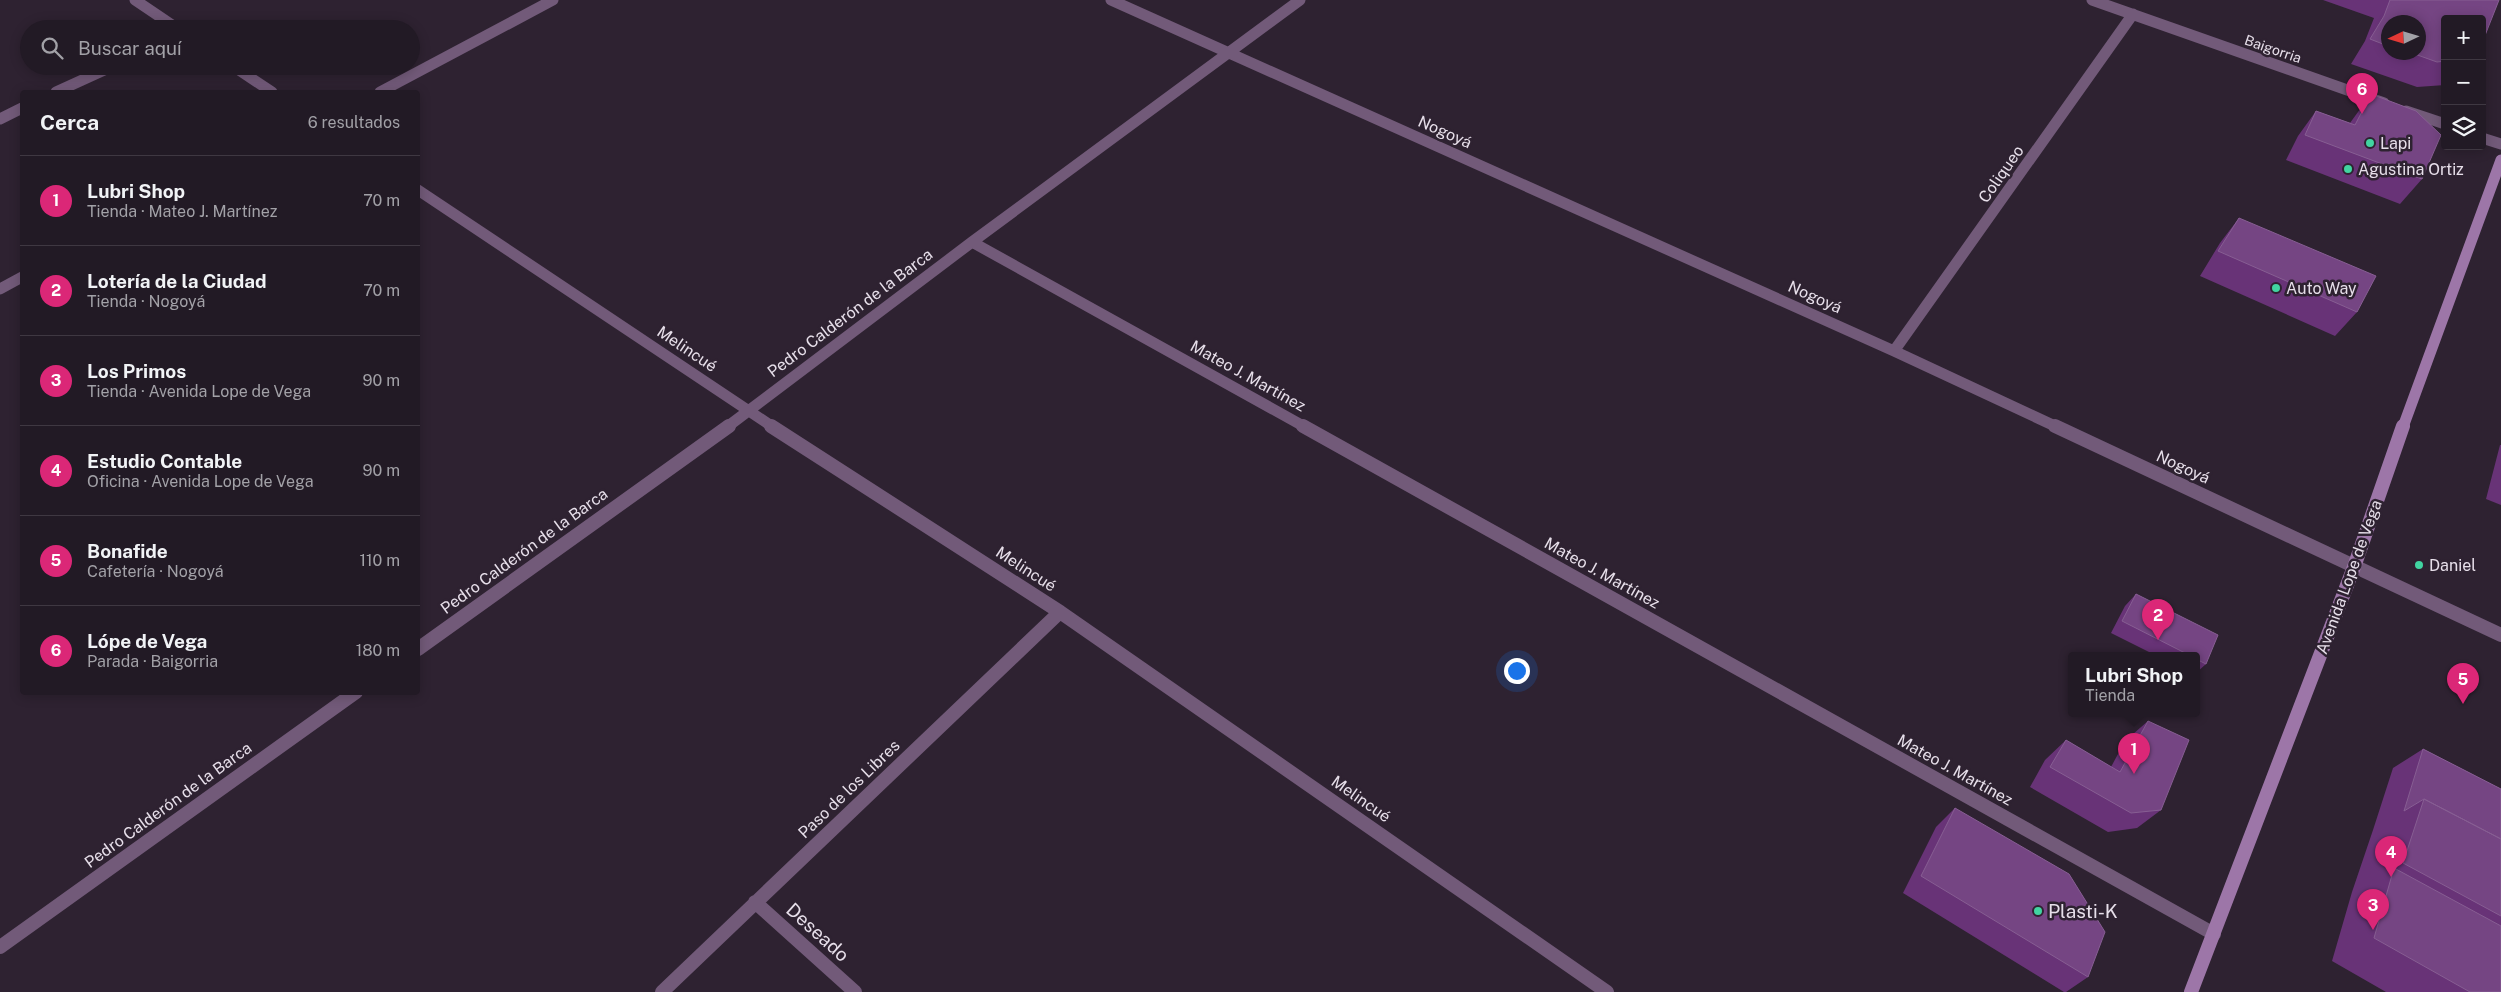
<!DOCTYPE html>
<html lang="es">
<head>
<meta charset="utf-8">
<style>
  :root { --surface:#221a25; --page:#2e2732; --text:#f1f3f6; --muted:#a2a1a7; --line:#3f3842; --accent:#db2777 }
  body { margin:0; font-family:"Public Sans",sans-serif; background:var(--page); color:var(--text) }
  .controls { position:absolute; right:15px; top:15px; display:grid; overflow:hidden; border-radius:5px; box-shadow:0 2px 12px #0003 }
  .controls button { width:45px; height:45px; display:grid; place-items:center; padding:0; border:0; border-bottom:1px solid var(--line); background:var(--surface); color:var(--text); font:25px sans-serif }
  .compass { position:absolute; left:2381px; top:15px; width:45px; height:45px; border-radius:50%; background:var(--surface); box-shadow:0 2px 12px #0003; rotate:266deg }
  .you { position:absolute; left:1516px; top:670px; width:18px; height:18px; margin:-12px; border:4px solid #fff; border-radius:50%; background:#1a73e8; box-shadow:0 0 0 8px #1a73e833 }
  .badge { display:grid; place-items:center; width:32px; height:32px; border-radius:50%; background:var(--accent); color:#fff; font-size:16px; font-weight:700 }
  .pin { position:absolute; translate:-50% -41px; filter:drop-shadow(0 1px 2px #0008) }
  .pin::after { content:''; position:absolute; top:26px; width:18px; height:15px; background:inherit; clip-path:polygon(0 0,100% 0,50% 100%) }
  .popup { position:absolute; left:2068px; top:652px; width:132px; height:65px; box-sizing:border-box; display:grid; place-content:center; border-radius:5px; background:var(--surface); filter:drop-shadow(0 1px 4px #0005); font-size:16px; white-space:nowrap; color:var(--muted) }
  .popup b { font-size:19px; color:var(--text) }
  .popup::after { content:''; position:absolute; left:50%; top:100%; margin-left:-10px; border:10px solid transparent; border-top-color:var(--surface) }
  .list { margin:0; padding:0; list-style:none }
  h2 { display:flex; justify-content:space-between; align-items:center; height:65px; margin:0; padding:0 20px; font-size:21px }
  h2 small { font-size:16px; font-weight:400; color:var(--muted) }
  .list li { display:grid; grid-template-columns:32px 1fr auto; gap:15px; align-items:center; box-sizing:border-box; height:90px; padding:0 20px; border-top:1px solid var(--line) }
  .list b { display:block; font-size:19px; white-space:nowrap }
  .list p { margin:0; font-size:16px; white-space:nowrap; color:var(--muted) }
  .list em { font-size:16px; font-style:normal; color:var(--muted) }
  .icon { flex:none; width:28px; height:28px; fill:none; stroke:currentColor; stroke-width:2; stroke-linecap:round; stroke-linejoin:round }
  .map { position:relative; flex:none; width:2501px; height:992px; overflow:hidden }
  .search { position:absolute; background:var(--surface); box-shadow:0 2px 12px #0003; left:20px; top:20px; width:400px; height:55px; display:flex; align-items:center; gap:12px; box-sizing:border-box; padding:0 18px; border-radius:28px; color:var(--muted); font-size:19px }
  .panel { position:absolute; background:var(--surface); box-shadow:0 2px 12px #0003; left:20px; top:90px; width:400px; height:605px; border-radius:5px }
  .map>svg:first-child { display:block }
  .lines { fill:none; stroke-linecap:round; stroke-linejoin:round }
  .street-far1 { stroke:#725a79; stroke-width:11 }
  .street { stroke:#725a79; stroke-width:14 }
  .secondary-far1 { stroke:#9d76a8; stroke-width:11 }
  .secondary { stroke:#9d76a8; stroke-width:14 }
  .wall { fill:#683377; fill-rule:evenodd }
  .building { fill:#754583; stroke:#875e93 }
  .poi-dot { fill:#41d4a1; stroke:#2e2231; stroke-width:2 }
  .labels { text-anchor:middle; dominant-baseline:central; stroke-width:5; stroke-linejoin:round; paint-order:stroke }
  .far-street-label { font-size:14px; fill:#e7dfea; stroke:#2e2231 }
  .street-label { font-size:16px; fill:#e7dfea; stroke:#2e2231 }
  .poi-label { font-size:16px; fill:#e7dfea; stroke:#2e2231; text-anchor:start }
  .near-poi-label { font-size:19px; fill:#e7dfea; stroke:#2e2231; text-anchor:start }
  .near-street-label { font-size:19px; fill:#e7dfea; stroke:#2e2231 }
</style>
</head>
<body>
<div class="map">
<svg width="2501" height="992" viewBox="0 0 2501 992">
  <rect width="100%" height="100%" fill="#2e2231"/>
  <g class="lines">
    <path class="street-far1" d="M135,0L178,29
      M1111,0L1894,351L2057,427
      M2092,0L2384,103
      M233,66L272,92
      M56,92L113,66
      M380,92L553,0
      M2406,111L2445,124
      M0,119L22,108
      M2482,138L2501,144
      M418,190L773,427
      M972,242L1305,427
      M0,289L22,277
      M1894,351L2133,14
      M727,427L972,242L1300,0"/>
    <path class="street" d="M771,426L1060,612L1607,992
      M1303,426L2214,934
      M2055,426L2501,635
      M418,649L729,426
      M755,902L855,992
      M0,947L356,692
      M662,992L1060,612"/>
    <path class="secondary-far1" d="M2403,427L2501,160"/>
    <path class="secondary" d="M2191,992L2354,567L2403,426"/>
  </g>
  <path class="wall" d="M2323,0H2499L2445,19V85L2417,87L2351,64L2365,41L2374,18ZM2388,22L2418,52H2388Z
    M2371,94L2422,179L2400,204L2286,160L2298,136L2316,111L2350,123Z
    M2239,218L2357,312L2335,336L2200,276L2220,243Z
    M2500,445H2501V505L2486,499Z
    M2136,594L2206,664L2196,673V655H2155L2111,633L2125,606Z
    M2148,721L2161,810L2137,828L2108,832L2030,787L2045,760L2066,740L2111,767L2125,741Z
    M2423,749L2501,789V992H2386L2332,961L2352,892L2373,830L2393,768Z
    M1955,808L2088,977L2066,992H2064L1903,893L1936,827Z"/>
  <path class="building" d="M2390,0H2499L2482,43V19H2445V61L2437,62L2409,52H2418V22H2388V46L2370,39L2384,16Z
    M2371,94L2416,111L2441,135L2422,179L2305,135L2316,111L2355,125Z
    M2239,218L2376,276L2357,312L2218,251Z
    M2136,594L2218,635L2206,664L2196,659V655H2189L2122,621Z
    M2148,721L2189,740L2161,810L2131,813L2050,767L2066,740L2120,772Z
    M2423,749L2501,789V839L2424,799L2404,811Z
    M2424,799L2501,839V916L2403,863Z
    M1955,808L2069,874L2105,932L2088,977L1921,876Z
    M2394,868L2501,926V992H2470L2374,938Z"/>
  <g class="poi-dot">
    <circle cx="2370" cy="143" r="5"/>
    <circle cx="2348" cy="169" r="5"/>
    <circle cx="2276" cy="288" r="5"/>
    <circle cx="2419" cy="565" r="5"/>
    <circle cx="2038" cy="911" r="5"/>
  </g>
  <g class="labels">
    <g class="far-street-label">
      <text transform="translate(2273 49) rotate(19)">Baigorria</text>
    </g>
    <g class="street-label">
      <text transform="translate(1445 132) rotate(24)">Nogoyá</text>
      <text transform="translate(2001 174) rotate(-55)">Coliqueo</text>
      <text transform="translate(1815 297) rotate(24)">Nogoyá</text>
      <text transform="translate(850 313) rotate(-37)">Pedro Calderón de la Barca</text>
      <text transform="translate(687 349) rotate(34)">Melincué</text>
      <text transform="translate(1248 376) rotate(29)">Mateo J. Martínez</text>
      <text transform="translate(2183 467) rotate(25)">Nogoyá</text>
      <text transform="translate(524 551) rotate(-36)">Pedro Calderón de la Barca</text>
      <text transform="translate(1026 569) rotate(33)">Melincué</text>
      <text transform="translate(1602 573) rotate(29)">Mateo J. Martínez</text>
      <text transform="translate(2349 577) rotate(-70)">Avenida Lope de Vega</text>
      <text transform="translate(1955 770) rotate(29)">Mateo J. Martínez</text>
      <text transform="translate(849 789) rotate(-44)">Paso de los Libres</text>
      <text transform="translate(1361 799) rotate(35)">Melincué</text>
      <text transform="translate(168 805) rotate(-36)">Pedro Calderón de la Barca</text>
    </g>
    <g class="poi-label">
      <text x="2380" y="143">Lapi</text>
      <text x="2358" y="169">Agustina Ortiz</text>
      <text x="2286" y="288">Auto Way</text>
      <text x="2429" y="565">Daniel</text>
    </g>
    <g class="near-poi-label">
      <text x="2048" y="911">Plasti-K</text>
    </g>
    <g class="near-street-label">
      <text transform="translate(818 932) rotate(42)">Deseado</text>
    </g>
  </g>
</svg>
<div class="controls">
<button>+</button>
<button>−</button>
<button><svg class="icon" aria-label="layers" viewBox="0 0 24 24"><path d="M12 4l9 5-9 5-9-5zM3 14l9 5 9-5"/></svg></button>
</div>
<svg class="compass" viewBox="-18 -18 36 36"><path d="M0-13l5 13h-10z" fill="#e53935"/><path d="M0 13l5-13h-10z" fill="#a2a1a7"/></svg>
<div class="you"></div>
<div class="pin badge" style="left:2134px;top:774px">1</div>
<div class="popup"><b>Lubri Shop</b>Tienda</div>
<div class="pin badge" style="left:2158px;top:640px">2</div>
<div class="pin badge" style="left:2373px;top:930px">3</div>
<div class="pin badge" style="left:2391px;top:877px">4</div>
<div class="pin badge" style="left:2463px;top:704px">5</div>
<div class="pin badge" style="left:2362px;top:114px">6</div>
<div class="search"><svg class="icon" aria-label="search" viewBox="0 0 24 24"><circle cx="10" cy="10" r="6"/><path d="M15 15l6 6"/></svg>Buscar aquí</div>
<section class="panel">
<h2>Cerca<small>6 resultados</small></h2>
<ul class="list">
<li><span class="badge">1</span><div><b>Lubri Shop</b><p>Tienda · Mateo J. Martínez</p></div><em>70 m</em></li>
<li><span class="badge">2</span><div><b>Lotería de la Ciudad</b><p>Tienda · Nogoyá</p></div><em>70 m</em></li>
<li><span class="badge">3</span><div><b>Los Primos</b><p>Tienda · Avenida Lope de Vega</p></div><em>90 m</em></li>
<li><span class="badge">4</span><div><b>Estudio Contable</b><p>Oficina · Avenida Lope de Vega</p></div><em>90 m</em></li>
<li><span class="badge">5</span><div><b>Bonafide</b><p>Cafetería · Nogoyá</p></div><em>110 m</em></li>
<li><span class="badge">6</span><div><b>Lópe de Vega</b><p>Parada · Baigorria</p></div><em>180 m</em></li>
</ul>
</section>
</div>
</body>
</html>
